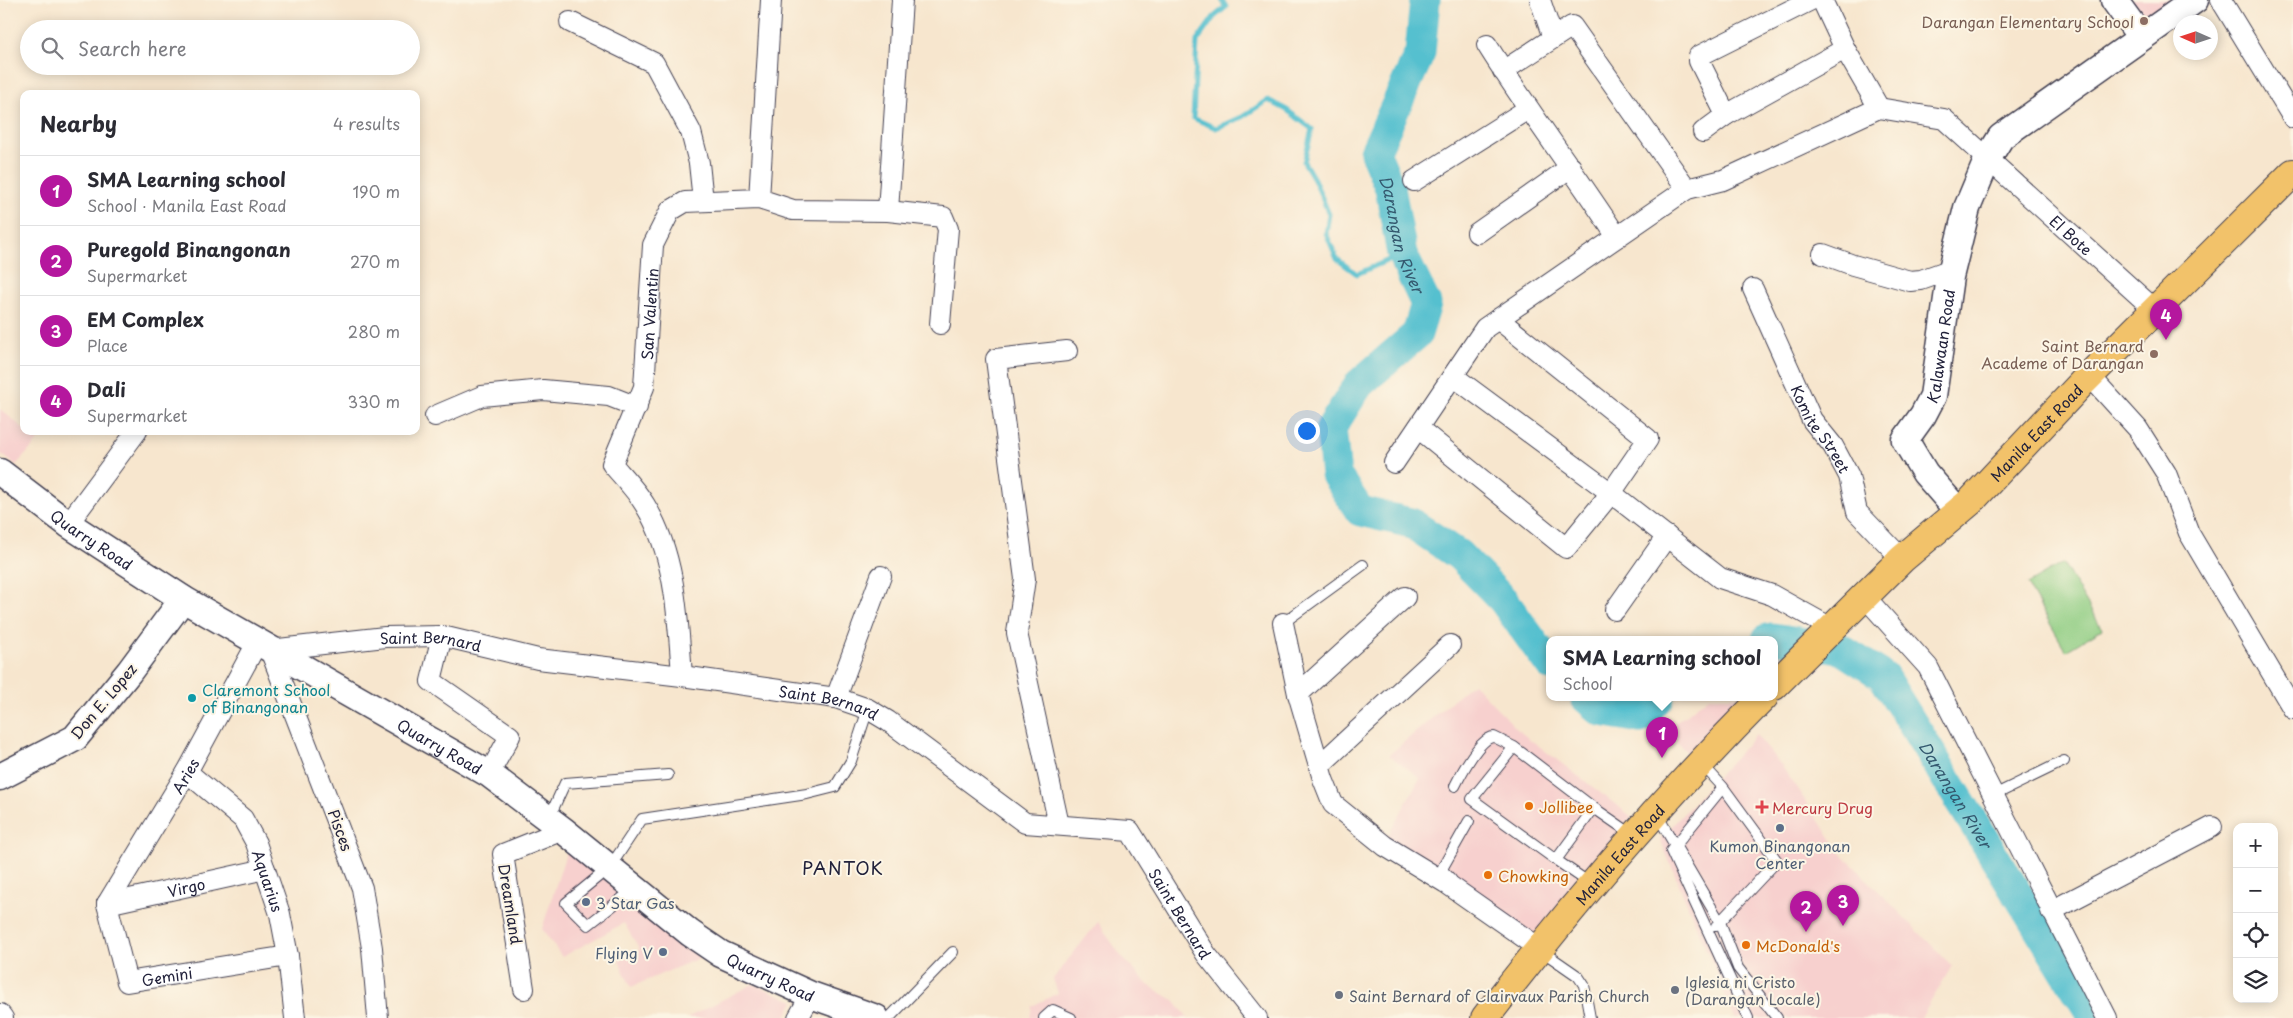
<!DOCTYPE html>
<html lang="en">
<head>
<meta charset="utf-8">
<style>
  :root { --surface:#fff; --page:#f2f2f3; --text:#2b2b33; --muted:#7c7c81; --line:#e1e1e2; --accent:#b5179e }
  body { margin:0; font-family:"Playpen Sans",sans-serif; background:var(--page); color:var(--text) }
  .controls { position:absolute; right:15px; bottom:15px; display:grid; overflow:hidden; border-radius:10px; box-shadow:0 2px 12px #0003 }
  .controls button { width:45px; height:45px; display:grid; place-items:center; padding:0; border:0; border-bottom:1px solid var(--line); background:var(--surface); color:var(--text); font:25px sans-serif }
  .compass { position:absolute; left:2173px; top:15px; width:45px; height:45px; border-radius:50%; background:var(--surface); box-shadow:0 2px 12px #0003; rotate:273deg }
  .you { position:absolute; left:1306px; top:430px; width:18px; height:18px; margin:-12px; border:4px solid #fff; border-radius:50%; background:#1a73e8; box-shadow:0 0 0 8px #1a73e833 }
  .badge { display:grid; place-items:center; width:32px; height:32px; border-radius:50%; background:var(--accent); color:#fff; font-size:16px; font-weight:700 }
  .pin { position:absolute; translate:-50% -41px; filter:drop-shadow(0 1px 2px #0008) }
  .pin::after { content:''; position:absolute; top:26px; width:18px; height:15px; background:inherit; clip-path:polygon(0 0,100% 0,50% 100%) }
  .popup { position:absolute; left:1546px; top:636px; width:232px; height:65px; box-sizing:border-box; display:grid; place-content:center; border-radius:10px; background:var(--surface); filter:drop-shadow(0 1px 4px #0005); font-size:16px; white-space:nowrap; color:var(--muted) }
  .popup b { font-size:19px; color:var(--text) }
  .popup::after { content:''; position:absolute; left:50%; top:100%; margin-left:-10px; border:10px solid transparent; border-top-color:var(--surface) }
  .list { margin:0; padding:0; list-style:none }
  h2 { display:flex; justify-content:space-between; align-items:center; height:65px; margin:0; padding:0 20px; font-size:21px }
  h2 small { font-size:16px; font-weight:400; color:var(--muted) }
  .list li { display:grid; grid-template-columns:32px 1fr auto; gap:15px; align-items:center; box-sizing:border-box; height:70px; padding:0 20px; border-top:1px solid var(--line) }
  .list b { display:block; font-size:19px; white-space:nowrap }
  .list p { margin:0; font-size:16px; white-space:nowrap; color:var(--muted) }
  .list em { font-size:16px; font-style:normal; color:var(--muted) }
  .icon { flex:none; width:28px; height:28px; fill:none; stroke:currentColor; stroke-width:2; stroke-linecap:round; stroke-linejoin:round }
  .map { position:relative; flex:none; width:2293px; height:1018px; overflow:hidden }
  .search { position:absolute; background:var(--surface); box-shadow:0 2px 12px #0003; left:20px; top:20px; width:400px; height:55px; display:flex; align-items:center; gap:12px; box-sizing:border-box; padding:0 18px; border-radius:28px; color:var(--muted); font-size:19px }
  .panel { position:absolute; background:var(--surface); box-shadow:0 2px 12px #0003; left:20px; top:90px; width:400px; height:345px; border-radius:10px }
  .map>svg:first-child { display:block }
  .built { fill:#f7d0ce }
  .green { fill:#90cd83; stroke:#59785f }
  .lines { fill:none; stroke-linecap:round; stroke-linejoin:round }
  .stream { stroke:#55c0cf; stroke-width:5 }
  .river { stroke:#55c0cf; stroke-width:31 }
  .service-casing { stroke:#423f51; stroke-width:12 }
  .minor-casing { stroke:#423f51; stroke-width:22 }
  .tertiary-casing { stroke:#423f51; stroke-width:29 }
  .primary-casing { stroke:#423f51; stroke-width:30 }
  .service { stroke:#fff; stroke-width:10 }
  .minor { stroke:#fff; stroke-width:20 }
  .tertiary { stroke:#fff; stroke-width:26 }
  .primary { stroke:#f2c26a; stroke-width:28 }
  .education-dot { fill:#8d6e63; stroke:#fcf5e5; stroke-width:2 }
  .culture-dot { fill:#0f9aa8; stroke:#fcf5e5; stroke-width:2 }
  .food-dot { fill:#e8710a; stroke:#fcf5e5; stroke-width:2 }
  .health-dot { fill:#e0444e; stroke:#fcf5e5; stroke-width:2 }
  .service-dot { fill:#5c6f8a; stroke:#fcf5e5; stroke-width:2 }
  .worship-dot { fill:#6b7280; stroke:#fcf5e5; stroke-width:2 }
  .labels { text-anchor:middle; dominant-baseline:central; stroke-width:4; stroke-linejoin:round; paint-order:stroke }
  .education-label { font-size:15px; fill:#785e54; stroke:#fcf5e5; text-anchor:end }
  .street-label { font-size:15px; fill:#22223b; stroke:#fcf5e5 }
  .culture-label { font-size:15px; fill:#0d838f; stroke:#fcf5e5; text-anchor:start }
  .food-label { font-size:15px; fill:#c56008; stroke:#fcf5e5; text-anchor:start }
  .health-label { font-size:15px; fill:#be3a42; stroke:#fcf5e5; text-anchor:start }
  .service-label { font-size:15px; fill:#4e5e75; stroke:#fcf5e5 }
  .worship-label { font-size:15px; fill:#5b616d; stroke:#fcf5e5; text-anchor:start }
  .water-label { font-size:16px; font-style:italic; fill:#34596f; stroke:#fcf5e5 }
  .quarter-label { font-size:18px; letter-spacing:1px; fill:#22223b; stroke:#fcf5e5 }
</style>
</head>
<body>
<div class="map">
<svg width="2293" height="1018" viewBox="0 0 2293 1018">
  <rect width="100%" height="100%" fill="#fcf5e5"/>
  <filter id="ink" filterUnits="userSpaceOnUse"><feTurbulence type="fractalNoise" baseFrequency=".02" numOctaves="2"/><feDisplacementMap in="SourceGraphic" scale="10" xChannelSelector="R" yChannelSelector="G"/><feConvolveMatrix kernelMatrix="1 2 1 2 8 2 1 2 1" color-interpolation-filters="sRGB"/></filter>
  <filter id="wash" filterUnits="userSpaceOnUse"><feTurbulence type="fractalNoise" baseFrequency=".0096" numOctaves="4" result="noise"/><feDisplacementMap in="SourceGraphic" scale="20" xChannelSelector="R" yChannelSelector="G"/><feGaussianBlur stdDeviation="1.12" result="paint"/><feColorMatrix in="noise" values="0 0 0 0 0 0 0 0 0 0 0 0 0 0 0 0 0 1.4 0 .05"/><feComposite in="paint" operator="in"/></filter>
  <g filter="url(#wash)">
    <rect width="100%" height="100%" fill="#f7e6ce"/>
    <path class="built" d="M2122,0H2181L2141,29Z
      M0,409L24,429V431L38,441L16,465L0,453Z
      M1473,683L1519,731L1632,817L1534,935L1385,841L1420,778L1389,755Z
      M1709,697H1754L1692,758L1666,730Z
      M1756,735L1781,765L1840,852L1952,966L1921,1018H1735L1660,839Z
      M567,850L704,956L631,987L619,961L640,950L624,923L562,957L542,929Z
      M1098,922L1121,956L1148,985L1175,1001L1188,1018H1030L1032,1006L1058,993L1053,979Z
      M753,984L794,1001L785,1018H687Z"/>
    <path class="green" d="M2063,563L2102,629L2066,651L2027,584Z"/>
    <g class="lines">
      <path class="stream" d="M1222,0L1226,7L1214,17L1197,41L1193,118L1216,128L1242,117L1268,100L1287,110L1312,129L1304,162L1314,179L1329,214L1326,233L1337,259L1357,274L1402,254"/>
      <g class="river">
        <path id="s1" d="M1425,0L1420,53L1375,152L1390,188L1402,254L1426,304L1417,334L1359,384L1331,428L1336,475L1360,511L1411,523L1459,555L1503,600L1550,665"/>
        <path id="s2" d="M1767,639L1772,638L1839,648L1883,676L2094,1018"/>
        <path d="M1585,697L1601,711L1640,718L1659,697"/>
      </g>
    </g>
  </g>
  <g filter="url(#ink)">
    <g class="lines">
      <g class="service-casing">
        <path id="service" d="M1283,623L1363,565
          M1514,747L1472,799L1556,860
          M1701,763L1723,787L1777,861L1716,926
          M1455,786C1461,774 1480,737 1494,737L1514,747L1594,808
          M1723,787L1671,851L1748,1018
          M1992,796L2064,761
          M1656,813L1720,922L1738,968L1777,1018
          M549,818L565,783L668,775
          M1451,879L1443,871V867L1469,821
          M1591,884L1556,860L1594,808L1633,835
          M634,889L588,925L566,903L610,867L642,819L807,794L835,787L851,761L868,709
          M1539,949L1578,976L1584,985L1590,1018
          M889,1018L953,952
          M1044,1018L1053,1010L1071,1018"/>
      </g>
      <g class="minor-casing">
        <g id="minor">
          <path d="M1540,0L1553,38"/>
          <path d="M1811,0L1699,56V61L1726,115L1845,49"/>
          <path d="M1822,0L1845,49L1879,108"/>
          <path d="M2221,0L2293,118"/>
          <path d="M570,22L654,63L691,132L699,163L703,201"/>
          <path d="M1487,45C1528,111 1575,172 1617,237"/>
          <path d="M1503,71L1572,26L1687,189"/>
          <path d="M1703,132L1726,115"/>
          <path d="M1414,181L1528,109"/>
          <path d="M759,199L771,0"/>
          <path d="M888,211L902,0"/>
          <path d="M1477,233L1571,167"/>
          <path d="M1823,254L1853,265L1910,281L1921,280L1952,269"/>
          <path id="s3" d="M1753,289L1812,420L1833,446L1849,476L1857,512L1902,559"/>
          <path d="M2089,375L2138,429L2166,473L2189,533L2293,709"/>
          <path d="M1453,376L1611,493L1720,578L1772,595L1833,629"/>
          <path d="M435,416L482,396L543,390L609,396L637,407"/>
          <path d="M1418,428L1566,548L1611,493L1648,439L1498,319"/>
          <path id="s4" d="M1394,463L1485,328L1687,189L1723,180L1879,108L1944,119L2155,310"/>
          <path d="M68,524L137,431"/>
          <path d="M1865,597L1928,667L2107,1018"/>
          <path d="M1615,610L1667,536"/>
          <path d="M1283,623L1298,694L1323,779L1333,804L1385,846L1446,883L1539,948"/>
          <path d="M442,636L431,681L510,736L489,774"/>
          <path id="s5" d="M682,676C678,620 676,555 645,505C636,490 623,477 612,464L644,387L653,245L670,211L685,202L759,199L793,210L888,211L943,217L948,229L940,324"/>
          <path d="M1298,694L1405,597"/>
          <path d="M836,698L881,576"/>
          <path d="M1320,765L1450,645"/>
          <path id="s6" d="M187,772L243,819L256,843L280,914L288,956L295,1018"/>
          <path d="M1059,825L1017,633L1025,579L996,359L1067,351"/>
          <path id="s7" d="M107,904L187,772L257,643"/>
          <path id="s8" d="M107,904L127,982L288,956"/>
          <path id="s9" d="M107,904L265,869"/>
          <path d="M2051,911L2212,827"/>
          <path d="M524,989L503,854L563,830"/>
          <path d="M0,1014L3,1018"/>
          <path id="s10" d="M378,1018L372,948L362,888L270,650L385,637L442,636L538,659L682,676L836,698L868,709L888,721L1025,823L1130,831L1206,954L1257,1018"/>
          <path d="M798,1018L811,995"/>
        </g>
      </g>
      <g class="tertiary-casing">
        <g id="tertiary">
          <path d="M2114,0L2141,37"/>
          <path id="s11" d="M0,472L68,524L183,599L489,774L563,830L690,933L721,954L811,995L876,1018"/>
          <path id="s12" d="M1958,511L1925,473L1905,440L1923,415L1933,396L1950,277L1967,208L1988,158L2001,137L2195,0"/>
          <path d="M0,777L75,738L129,672L183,599"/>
        </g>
      </g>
      <g class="primary-casing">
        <g id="primary">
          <path id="s13" d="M1774,686L1902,559L1971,501L2082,383L2293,173"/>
          <path id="s14" d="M1485,1018C1572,905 1664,798 1764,697"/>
        </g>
      </g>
      <use href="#service" class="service"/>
      <use href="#minor" class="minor"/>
      <use href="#tertiary" class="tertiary"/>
      <use href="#primary" class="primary"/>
    </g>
  </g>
  <g class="education-dot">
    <circle cx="2144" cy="21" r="5"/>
    <circle cx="2154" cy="354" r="5"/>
  </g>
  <circle class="culture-dot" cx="192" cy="698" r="5"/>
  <g class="food-dot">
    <circle cx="1529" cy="806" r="5"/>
    <circle cx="1488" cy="875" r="5"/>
    <circle cx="1746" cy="945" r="5"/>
  </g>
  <path class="health-dot" d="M1759.5 799.5h5v5h5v5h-5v5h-5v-5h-5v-5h5z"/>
  <g class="service-dot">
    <circle cx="1780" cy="828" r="5"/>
    <circle cx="586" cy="902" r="5"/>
    <circle cx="663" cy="952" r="5"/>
  </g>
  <g class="worship-dot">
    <circle cx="1675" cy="990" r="5"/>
    <circle cx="1339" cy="995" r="5"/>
  </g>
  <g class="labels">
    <g class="education-label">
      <text x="2134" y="21">Darangan Elementary School</text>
      <text x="2144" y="345">Saint Bernard<tspan x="2144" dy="17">Academe of Darangan</tspan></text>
    </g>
    <g class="street-label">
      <text stroke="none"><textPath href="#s4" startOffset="855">El Bote</textPath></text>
      <text stroke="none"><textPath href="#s5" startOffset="386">San Valentin</textPath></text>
      <text stroke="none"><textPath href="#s12" startOffset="192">Kalawaan Road</textPath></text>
      <text stroke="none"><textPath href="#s3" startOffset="156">Komite Street</textPath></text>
      <text stroke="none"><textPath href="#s13" startOffset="365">Manila East Road</textPath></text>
      <text stroke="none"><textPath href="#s11" startOffset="114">Quarry Road</textPath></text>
      <text stroke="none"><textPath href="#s10" startOffset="548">Saint Bernard</textPath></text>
      <text transform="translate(103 701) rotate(-50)">Don E. Lopez</text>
      <text stroke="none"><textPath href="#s10" startOffset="952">Saint Bernard</textPath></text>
      <text stroke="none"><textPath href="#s11" startOffset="519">Quarry Road</textPath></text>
      <text stroke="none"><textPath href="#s7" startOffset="150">Aries</textPath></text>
      <text transform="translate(341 830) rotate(70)">Pisces</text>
      <text stroke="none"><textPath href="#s14" startOffset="212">Manila East Road</textPath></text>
      <text stroke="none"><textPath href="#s6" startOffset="140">Aquarius</textPath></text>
      <text stroke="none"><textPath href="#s9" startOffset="81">Virgo</textPath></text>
      <text transform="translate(511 904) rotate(81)">Dreamland</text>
      <text stroke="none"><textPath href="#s10" startOffset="1388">Saint Bernard</textPath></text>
      <text stroke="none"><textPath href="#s8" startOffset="121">Gemini</textPath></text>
      <text stroke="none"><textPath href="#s11" startOffset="924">Quarry Road</textPath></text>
    </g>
    <g class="culture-label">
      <text x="202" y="689">Claremont School<tspan x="202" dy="17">of Binangonan</tspan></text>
    </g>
    <g class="food-label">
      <text x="1539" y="806">Jollibee</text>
      <text x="1498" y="875">Chowking</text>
      <text x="1756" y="945">McDonald's</text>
    </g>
    <g class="health-label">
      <text x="1772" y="807">Mercury Drug</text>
    </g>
    <g class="service-label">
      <text x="1780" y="845">Kumon Binangonan<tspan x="1780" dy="17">Center</tspan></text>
      <text x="596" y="902" text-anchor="start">3 Star Gas</text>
      <text x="653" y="952" text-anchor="end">Flying V</text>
    </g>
    <g class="worship-label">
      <text x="1685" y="981">Iglesia ni Cristo<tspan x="1685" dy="17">(Darangan Locale)</tspan></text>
      <text x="1349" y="995">Saint Bernard of Clairvaux Parish Church</text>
    </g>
    <g class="water-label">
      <text stroke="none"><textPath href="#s1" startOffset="249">Darangan River</textPath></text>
      <text stroke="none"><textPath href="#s2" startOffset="264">Darangan River</textPath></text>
    </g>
    <g class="quarter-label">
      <text x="843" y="867">PANTOK</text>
    </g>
  </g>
</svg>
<div class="controls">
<button>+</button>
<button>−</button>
<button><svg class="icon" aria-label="locate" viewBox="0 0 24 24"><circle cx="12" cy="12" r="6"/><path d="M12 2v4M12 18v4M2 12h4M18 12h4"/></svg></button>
<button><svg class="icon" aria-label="layers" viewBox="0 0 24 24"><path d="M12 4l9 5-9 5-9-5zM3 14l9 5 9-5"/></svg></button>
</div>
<svg class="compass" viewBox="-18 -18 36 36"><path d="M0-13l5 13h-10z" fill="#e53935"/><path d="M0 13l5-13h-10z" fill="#7c7c81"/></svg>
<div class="you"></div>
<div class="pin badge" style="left:1662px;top:758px">1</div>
<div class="popup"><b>SMA Learning school</b>School</div>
<div class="pin badge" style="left:1806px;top:932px">2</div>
<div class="pin badge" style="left:1843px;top:926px">3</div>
<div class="pin badge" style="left:2166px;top:340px">4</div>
<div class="search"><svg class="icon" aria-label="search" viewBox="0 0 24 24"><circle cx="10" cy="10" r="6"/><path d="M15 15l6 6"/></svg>Search here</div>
<section class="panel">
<h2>Nearby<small>4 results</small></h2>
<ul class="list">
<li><span class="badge">1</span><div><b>SMA Learning school</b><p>School · Manila East Road</p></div><em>190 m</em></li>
<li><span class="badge">2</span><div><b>Puregold Binangonan</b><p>Supermarket</p></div><em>270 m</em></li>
<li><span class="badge">3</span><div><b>EM Complex</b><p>Place</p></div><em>280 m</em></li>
<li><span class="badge">4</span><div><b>Dali</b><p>Supermarket</p></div><em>330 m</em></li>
</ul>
</section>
</div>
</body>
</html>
